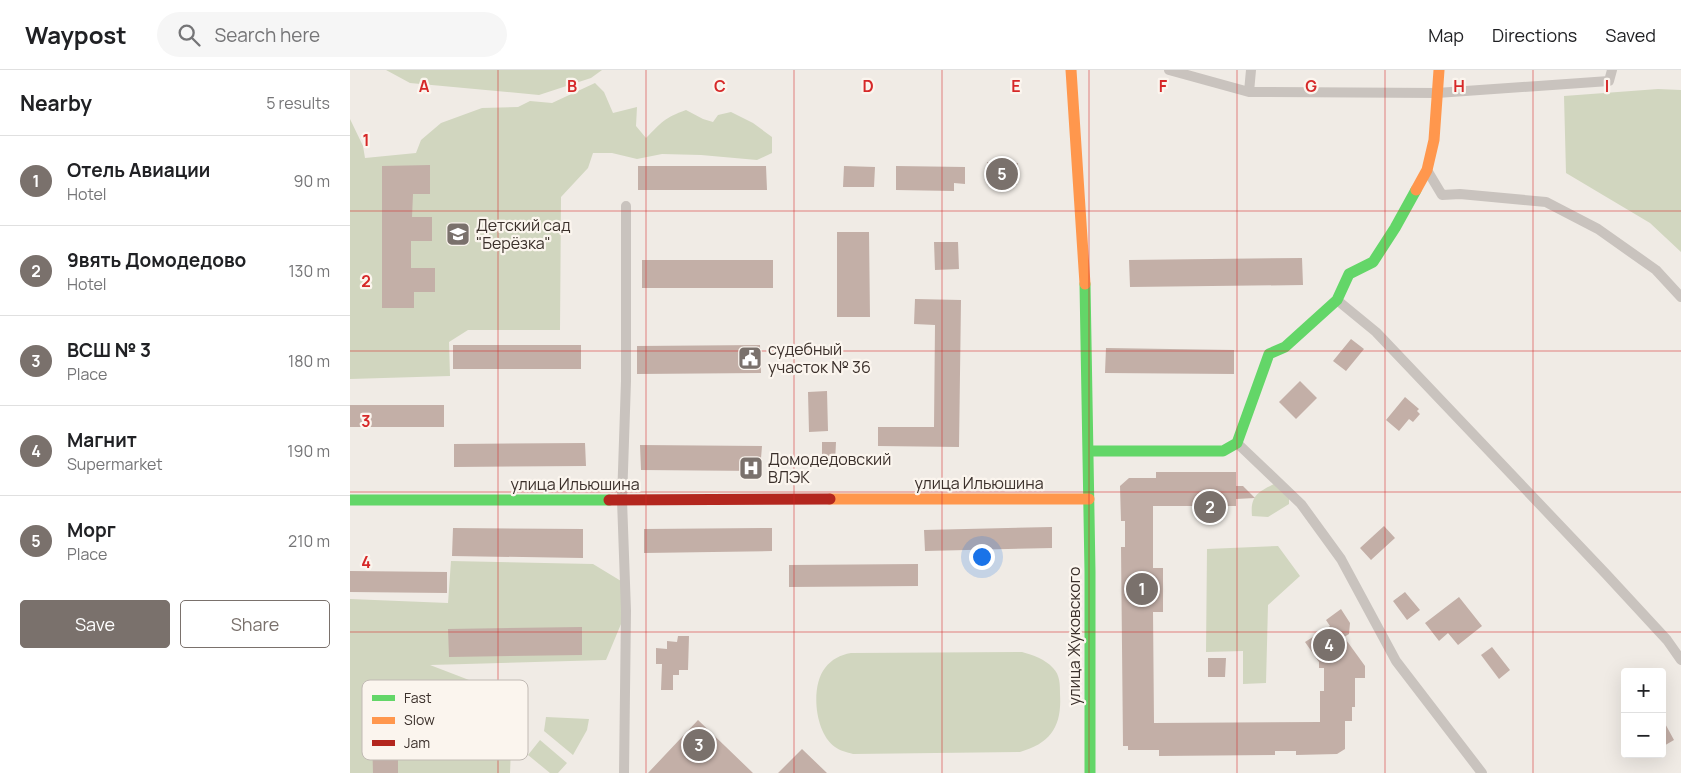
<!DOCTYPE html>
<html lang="en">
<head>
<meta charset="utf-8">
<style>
  :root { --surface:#fff; --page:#f6f6f6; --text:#202124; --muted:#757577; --line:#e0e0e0; --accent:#7a716c }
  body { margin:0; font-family:Manrope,sans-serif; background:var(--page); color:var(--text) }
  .controls { position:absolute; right:15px; bottom:15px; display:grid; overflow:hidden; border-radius:5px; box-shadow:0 5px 20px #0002 }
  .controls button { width:45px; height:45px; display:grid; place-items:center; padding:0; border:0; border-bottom:1px solid var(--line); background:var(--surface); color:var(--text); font:25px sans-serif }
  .you { position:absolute; left:631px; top:486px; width:18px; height:18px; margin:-12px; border:4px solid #fff; border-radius:50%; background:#1a73e8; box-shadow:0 0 0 8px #1a73e833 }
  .badge { display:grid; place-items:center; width:32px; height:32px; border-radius:50%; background:var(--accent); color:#fff; font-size:16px; font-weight:700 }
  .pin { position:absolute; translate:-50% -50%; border:2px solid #fff; box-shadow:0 1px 5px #0006 }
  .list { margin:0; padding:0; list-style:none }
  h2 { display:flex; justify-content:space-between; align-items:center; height:65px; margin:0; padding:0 20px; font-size:21px }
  h2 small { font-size:16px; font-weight:400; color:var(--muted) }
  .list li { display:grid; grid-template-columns:32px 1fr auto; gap:15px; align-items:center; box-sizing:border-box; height:90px; padding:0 20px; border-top:1px solid var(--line) }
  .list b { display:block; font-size:19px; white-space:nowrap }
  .list p { margin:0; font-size:16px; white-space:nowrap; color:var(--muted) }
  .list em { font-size:16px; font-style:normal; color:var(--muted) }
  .actions { display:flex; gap:10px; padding:15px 20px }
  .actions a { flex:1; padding:11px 0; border:1px solid var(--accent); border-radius:5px; text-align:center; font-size:18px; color:var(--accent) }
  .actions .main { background:var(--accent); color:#fff }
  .icon { flex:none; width:28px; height:28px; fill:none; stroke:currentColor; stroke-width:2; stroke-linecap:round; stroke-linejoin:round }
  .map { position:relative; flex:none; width:1331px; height:703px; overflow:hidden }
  header { display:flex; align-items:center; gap:30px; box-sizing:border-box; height:70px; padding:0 25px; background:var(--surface); border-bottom:1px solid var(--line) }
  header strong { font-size:24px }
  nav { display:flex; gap:28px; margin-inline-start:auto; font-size:18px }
  .search { width:350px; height:45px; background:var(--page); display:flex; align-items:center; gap:12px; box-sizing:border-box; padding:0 18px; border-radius:28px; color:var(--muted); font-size:19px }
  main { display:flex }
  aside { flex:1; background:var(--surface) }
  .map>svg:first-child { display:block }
  .green { fill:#d1d6bf }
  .building { fill:#c3afa7 }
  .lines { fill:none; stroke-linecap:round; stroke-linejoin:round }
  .street { stroke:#c9c3be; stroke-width:10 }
  .fast { stroke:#63d668; stroke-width:11 }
  .slow { stroke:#ff974d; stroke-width:11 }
  .jam { stroke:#b3261e; stroke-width:11 }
  .grid { fill:none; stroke:#d62828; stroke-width:1; stroke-opacity:0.55 }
  .labels { text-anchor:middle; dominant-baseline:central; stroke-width:4.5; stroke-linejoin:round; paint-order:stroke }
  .poi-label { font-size:16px; fill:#3b302b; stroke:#fbf5ee; text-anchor:start }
  .street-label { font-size:16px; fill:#3b302b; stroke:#fbf5ee }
  .key { fill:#fbf5ee; stroke:#c1bab4; stroke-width:1 }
  .key-label { font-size:14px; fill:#3b302b }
  .grid-label { font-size:16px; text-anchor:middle; font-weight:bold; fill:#d62828; stroke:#fbf5ee; stroke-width:4.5; stroke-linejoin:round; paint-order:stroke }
</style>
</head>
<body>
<header>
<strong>Waypost</strong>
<div class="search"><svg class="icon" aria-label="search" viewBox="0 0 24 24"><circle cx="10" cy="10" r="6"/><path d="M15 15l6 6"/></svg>Search here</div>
<nav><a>Map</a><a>Directions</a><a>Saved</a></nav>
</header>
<main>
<aside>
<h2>Nearby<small>5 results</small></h2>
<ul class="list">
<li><span class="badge">1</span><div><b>Отель Авиации</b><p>Hotel</p></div><em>90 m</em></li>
<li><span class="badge">2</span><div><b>9вять Домодедово</b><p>Hotel</p></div><em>130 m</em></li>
<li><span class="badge">3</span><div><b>ВСШ № 3</b><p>Place</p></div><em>180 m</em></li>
<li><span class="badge">4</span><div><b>Магнит</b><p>Supermarket</p></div><em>190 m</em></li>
<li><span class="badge">5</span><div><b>Морг</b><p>Place</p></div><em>210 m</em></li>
</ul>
<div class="actions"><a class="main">Save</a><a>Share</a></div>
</aside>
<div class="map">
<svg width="1331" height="703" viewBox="0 0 1331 703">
  <rect width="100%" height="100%" fill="#f0ebe5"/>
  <path class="green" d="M36,0H252L241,8L189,25L60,13Z
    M245,13L254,22L263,43L287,37L286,56L296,68C312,52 314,48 336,40L353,49L363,52L368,45L381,42L403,53L422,67V83L407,90L351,85L312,84L287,89L262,83H243L238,98L211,127L210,260H118L99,272L100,306L0,309V49L13,76L15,88L66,83L71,70L91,53L132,38L168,37L180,31L202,33Z
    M1308,19L1331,20V182L1300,153L1216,103L1214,26Z
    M924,414L939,428V434L918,447L902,446C900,426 908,422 924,414Z
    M928,476L950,506L918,535L916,613L893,614V581L856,582L857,479Z
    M101,491L243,494L271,511V554L256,590L80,595L163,627L160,703H0V529L98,533Z
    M672,582C683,585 695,589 703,598C710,605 710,614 710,624C712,656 701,673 670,682L503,684C497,682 490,681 485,677C465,663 460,617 475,598C482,589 490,585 501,583Z
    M196,647L239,649L237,660L223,685L194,661Z
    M190,670L217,693L208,703H200L178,685Z"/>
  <path class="building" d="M637,92L668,93L667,115H637Z
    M80,95V124H63L62,147H82V171H61V198H85V222H64V238H32V96Z
    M288,96H416L417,120H288Z
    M494,96L525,97L524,117H493Z
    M546,96L615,97V114L604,113V121L546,120Z
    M487,162H519L520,247H487Z
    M584,172H608L609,199L585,200Z
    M952,188L953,215L780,217L779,190Z
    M292,190H423V218H292Z
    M565,229L611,230L609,377L528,376V357H584L585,255L564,254Z
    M1001,269L1014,279L996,301L983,291Z
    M103,275H231V299H103Z
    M410,275L411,303L287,304V276Z
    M756,278L884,280V304L755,303Z
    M950,311L967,328L946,349L929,332Z
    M477,321L478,361L459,362L458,322Z
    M1055,327L1069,339L1067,341L1070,344L1063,352L1059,349L1049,361L1036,350Z
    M0,335H94V357H0Z
    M472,372H486L485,394L472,393Z
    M235,373L236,396L104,397V374Z
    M290,375L412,376L410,401L291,400Z
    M806,402H886V416H893L905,428L886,429V436H803V498H813V542H803L804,653L970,652V621H974V598H969V592L955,572L980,556L976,550L991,539L1000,553L999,564L994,567L1015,596V608H1005V637H1002V651H995V679L987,684L946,685V681H925V685L809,686V680H778V676H773L771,477H775V451H771L770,416L779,408H806Z
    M1034,456L1045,468L1021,490L1010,478Z
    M702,457V478L575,481L574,460Z
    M103,458L233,459V488L102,486Z
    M422,458V481L294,483V459Z
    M568,494V516L439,517V495Z
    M0,501L97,502V523L0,522Z
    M1055,522L1070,540L1057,550L1043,531Z
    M1109,527L1132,556L1108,575L1098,563L1089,571L1075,553Z
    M232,557V585L99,587L98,559Z
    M328,566H339L338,600H329V605H323V620H311L312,594H306V578L317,579V571L327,572Z
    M1142,577L1160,600L1149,609L1131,585Z
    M858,588H876L875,607H858Z
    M1312,648L1324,670L1312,677Z
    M348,650L403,703H298Z
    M22,665H48V703H23Z
    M452,679L477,703H428Z"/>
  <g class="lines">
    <path class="street" d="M819,0L899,22L1087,23L1259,11L1262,0
      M899,22L901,0
      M1077,100L1092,125L1110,124L1196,132L1248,159L1306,200L1331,227
      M987,230L1026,262L1256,504L1317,570L1331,590
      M887,373L951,434L991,489L1046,591L1132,703
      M274,703L276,541L272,430L276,311V136"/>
    <path class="fast" d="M735,214L740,502V703
      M738,381H873L887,373L919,284L935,277L987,230L999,204L1023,192L1045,158L1066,120
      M0,430H259"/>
    <path class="slow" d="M721,0L735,214
      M1066,120L1077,100L1084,70L1089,0
      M480,429H739"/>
    <path class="jam" d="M259,430L480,429"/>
  </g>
  <path class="grid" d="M148,0V703M296,0V703M444,0V703M592,0V703M739,0V703M887,0V703M1035,0V703M1183,0V703M0,141H1331M0,281H1331M0,422H1331M0,562H1331"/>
  <defs>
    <g id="school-square" transform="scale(1.25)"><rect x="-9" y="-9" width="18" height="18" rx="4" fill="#7a716c" stroke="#fbf5ee"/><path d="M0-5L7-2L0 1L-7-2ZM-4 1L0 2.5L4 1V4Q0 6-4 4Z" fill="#fff"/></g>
    <g id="civic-square" transform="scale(1.25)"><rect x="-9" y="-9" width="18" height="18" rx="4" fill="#7a716c" stroke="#fbf5ee"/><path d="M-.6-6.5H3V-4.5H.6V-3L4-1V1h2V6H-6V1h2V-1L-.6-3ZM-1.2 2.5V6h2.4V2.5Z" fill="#fff"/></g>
    <g id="hospital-square" transform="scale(1.25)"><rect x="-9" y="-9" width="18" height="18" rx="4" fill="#7a716c" stroke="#fbf5ee"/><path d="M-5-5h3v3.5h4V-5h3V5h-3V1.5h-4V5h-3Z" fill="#fff"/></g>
  </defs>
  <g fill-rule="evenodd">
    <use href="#school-square" x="108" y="164"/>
    <use href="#civic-square" x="400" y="288"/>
    <use href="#hospital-square" x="401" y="398"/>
  </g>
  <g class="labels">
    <g class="poi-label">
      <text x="126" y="155">Детский сад<tspan x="126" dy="18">"Берёзка"</tspan></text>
      <text x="418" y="279">судебный<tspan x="418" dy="18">участок № 36</tspan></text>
      <text x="418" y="389">Домодедовский<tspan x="418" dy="18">ВЛЭК</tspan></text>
    </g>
    <g class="street-label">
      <text x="629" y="413">улица Ильюшина</text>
      <text x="225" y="414">улица Ильюшина</text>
      <text transform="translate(724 566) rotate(-90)">улица Жуковского</text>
    </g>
  </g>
  <rect x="12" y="610" width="166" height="80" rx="8" class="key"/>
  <rect x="22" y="625" width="23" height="6" fill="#63d668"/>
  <rect x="22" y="647" width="23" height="7" fill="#ff974d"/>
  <rect x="22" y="670" width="23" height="6" fill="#b3261e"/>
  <g class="key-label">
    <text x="54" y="633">Fast</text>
    <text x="54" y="655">Slow</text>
    <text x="54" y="678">Jam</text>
  </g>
  <g class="grid-label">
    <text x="74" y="22">A</text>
    <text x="222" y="22">B</text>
    <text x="370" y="22">C</text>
    <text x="518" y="22">D</text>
    <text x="666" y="22">E</text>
    <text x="813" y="22">F</text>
    <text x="961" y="22">G</text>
    <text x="1109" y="22">H</text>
    <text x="1257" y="22">I</text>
    <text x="16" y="76">1</text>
    <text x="16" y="217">2</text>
    <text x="16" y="357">3</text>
    <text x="16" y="498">4</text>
  </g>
</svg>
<div class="controls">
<button>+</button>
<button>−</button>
</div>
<div class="you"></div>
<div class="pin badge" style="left:792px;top:519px">1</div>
<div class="pin badge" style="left:860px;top:437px">2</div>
<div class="pin badge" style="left:349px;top:675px">3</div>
<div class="pin badge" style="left:979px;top:575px">4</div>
<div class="pin badge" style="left:652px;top:104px">5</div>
</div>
</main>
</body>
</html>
